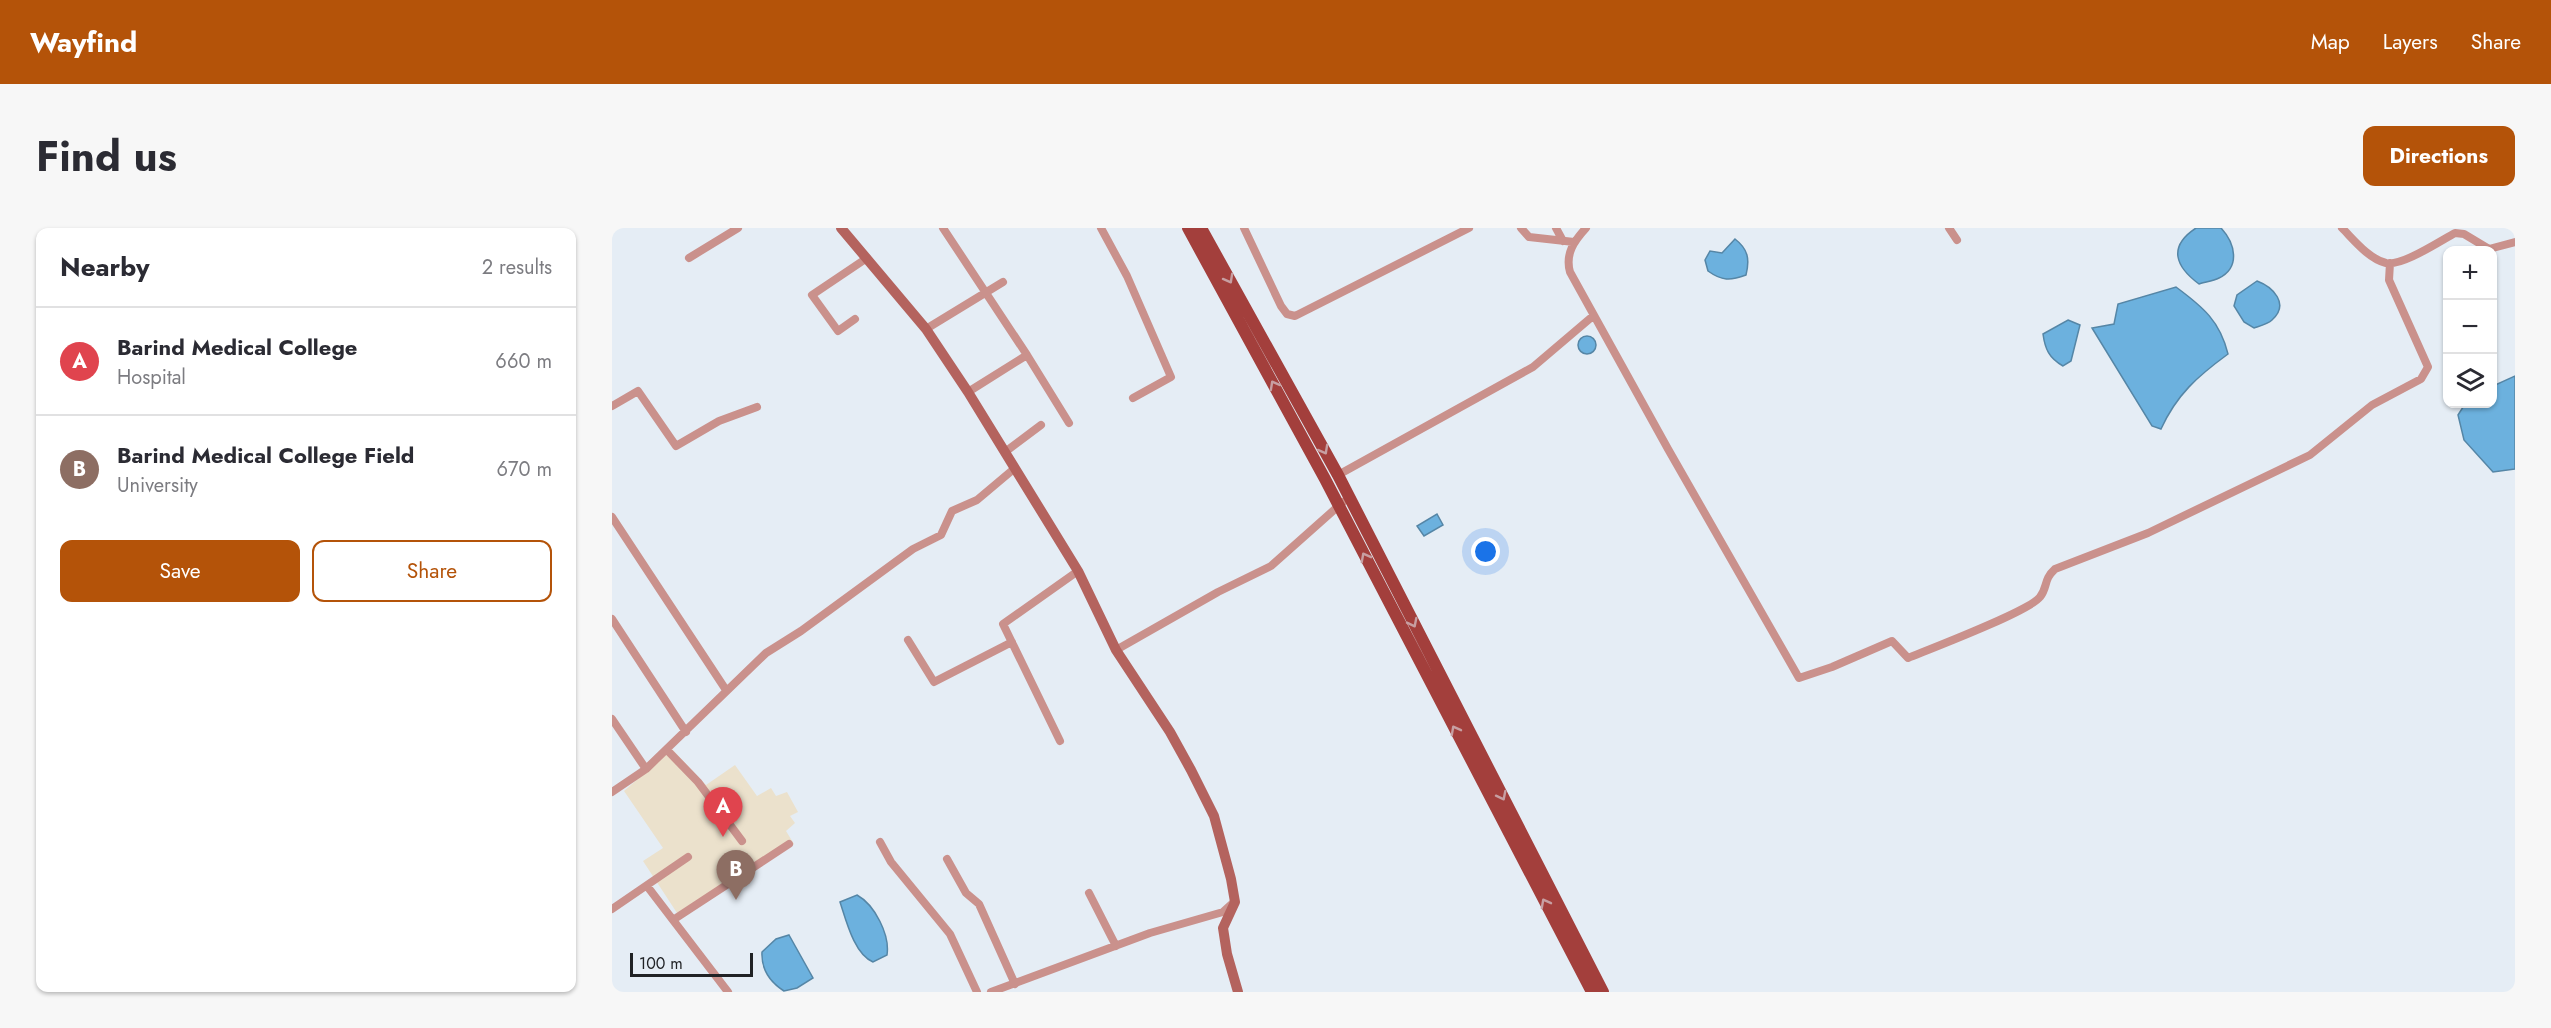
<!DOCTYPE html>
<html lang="en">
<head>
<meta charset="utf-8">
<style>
  :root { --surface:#fff; --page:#f7f7f7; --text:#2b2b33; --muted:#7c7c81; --line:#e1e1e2; --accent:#b45309 }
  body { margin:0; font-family:Jost,sans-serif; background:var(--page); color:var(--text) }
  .controls { position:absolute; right:18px; top:18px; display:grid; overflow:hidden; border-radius:12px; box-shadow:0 2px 4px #0004 }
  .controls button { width:54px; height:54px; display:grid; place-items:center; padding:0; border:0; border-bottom:2px solid var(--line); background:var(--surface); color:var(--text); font:30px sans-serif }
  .scale { position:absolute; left:18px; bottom:15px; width:123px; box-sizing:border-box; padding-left:6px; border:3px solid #202225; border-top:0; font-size:16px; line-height:21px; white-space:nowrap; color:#202225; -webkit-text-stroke:4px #e5edf5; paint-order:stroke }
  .you { position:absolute; left:874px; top:324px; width:21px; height:21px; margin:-15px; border:4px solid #fff; border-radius:50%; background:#1a73e8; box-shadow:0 0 0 9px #1a73e833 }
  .badge { display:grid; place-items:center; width:39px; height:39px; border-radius:50%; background:var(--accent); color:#fff; font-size:20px; font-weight:700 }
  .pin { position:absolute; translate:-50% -50px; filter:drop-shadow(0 2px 3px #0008) }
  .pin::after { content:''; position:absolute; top:32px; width:21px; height:18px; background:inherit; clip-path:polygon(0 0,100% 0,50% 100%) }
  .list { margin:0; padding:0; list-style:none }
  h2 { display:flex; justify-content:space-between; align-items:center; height:78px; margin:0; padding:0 24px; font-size:26px }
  h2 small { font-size:20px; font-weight:400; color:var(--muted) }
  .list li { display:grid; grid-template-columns:39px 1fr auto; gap:18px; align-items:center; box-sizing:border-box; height:108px; padding:0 24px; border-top:2px solid var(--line) }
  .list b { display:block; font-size:22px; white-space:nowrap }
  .list p { margin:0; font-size:20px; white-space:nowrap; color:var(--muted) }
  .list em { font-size:20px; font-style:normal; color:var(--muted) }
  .actions { display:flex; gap:12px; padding:18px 24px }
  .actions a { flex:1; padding:14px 0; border:2px solid var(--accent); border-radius:12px; text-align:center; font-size:21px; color:var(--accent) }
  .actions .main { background:var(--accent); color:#fff }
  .icon { flex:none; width:33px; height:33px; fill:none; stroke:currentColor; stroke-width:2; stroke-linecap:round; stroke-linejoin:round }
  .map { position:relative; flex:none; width:1903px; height:764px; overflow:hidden; border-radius:12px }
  header { display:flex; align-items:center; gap:36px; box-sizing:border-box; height:84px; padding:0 30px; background:var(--accent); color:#fff }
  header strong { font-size:28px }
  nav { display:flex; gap:33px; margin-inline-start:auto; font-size:21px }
  .intro { display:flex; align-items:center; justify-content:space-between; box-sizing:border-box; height:144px; padding:0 36px }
  h1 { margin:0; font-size:42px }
  .button { padding:15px 27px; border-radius:12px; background:var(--accent); color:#fff; font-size:21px; font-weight:700 }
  main { display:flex; gap:36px; padding:0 36px }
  aside { flex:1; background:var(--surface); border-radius:12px; box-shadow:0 2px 4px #0004 }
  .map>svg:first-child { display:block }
  .medical { fill:#ebe1cc }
  .water { fill:#6cb1de; stroke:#5586a6; stroke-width:1.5 }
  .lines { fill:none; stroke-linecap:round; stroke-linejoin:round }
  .street { stroke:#ca918c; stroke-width:8 }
  .secondary { stroke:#b4635e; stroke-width:10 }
  .primary { stroke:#a33f3c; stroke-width:12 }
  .oneway { stroke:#c79fa2 }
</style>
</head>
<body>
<header>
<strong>Wayfind</strong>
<nav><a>Map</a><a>Layers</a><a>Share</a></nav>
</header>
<div class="intro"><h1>Find us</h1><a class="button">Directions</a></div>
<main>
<aside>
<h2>Nearby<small>2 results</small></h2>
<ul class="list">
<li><span class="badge" style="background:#e0444e">A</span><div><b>Barind Medical College</b><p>Hospital</p></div><em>660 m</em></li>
<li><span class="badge" style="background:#8d6e63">B</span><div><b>Barind Medical College Field</b><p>University</p></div><em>670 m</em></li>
</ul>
<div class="actions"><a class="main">Save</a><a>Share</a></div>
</aside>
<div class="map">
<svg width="1903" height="764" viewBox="0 0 1903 764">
  <rect width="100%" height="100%" fill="#e5edf5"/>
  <path class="medical" d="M60,521L94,557L123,537L145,568L159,560L164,568L175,564L186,584L178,588L183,595L174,603L182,616L67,688L31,633L51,620L12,563Z"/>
  <path class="water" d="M1584,0H1609C1623,15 1629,39 1607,50C1601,53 1593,54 1587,56C1564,39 1555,19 1584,0Z
    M1123,11C1136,21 1138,31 1134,47C1118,53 1110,53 1096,43L1093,32L1098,23L1110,25Z
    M1645,53C1661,59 1678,76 1660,92C1656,96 1648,98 1642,100L1632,94L1622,78L1625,67Z
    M1564,59C1591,79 1608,93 1616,126C1586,148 1565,166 1549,201L1540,198L1480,100L1502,96L1506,76Z
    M1456,92L1468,97L1459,133L1451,138C1437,130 1433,121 1431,106Z
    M966 117a9 9 0 1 1 18 0a9 9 0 1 1-18 0Z
    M1903,148V241L1881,244L1852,212L1846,187L1853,176H1880L1881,158Z
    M825,286L831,297L812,308L805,298Z
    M245,667C263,677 278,707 275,727L261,734C242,726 234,692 228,674Z
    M177,707L201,750L185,760L172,763C158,754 149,742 150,724L164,711Z"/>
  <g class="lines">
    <path class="street" d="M331,0L415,127
      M489,0L515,48L559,149L521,170
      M632,0L669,78L675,86L683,88L857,0
      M909,0L917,9L962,14
      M944,0L951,13
      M974,0C962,13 953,26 958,44L1056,221L1187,450L1220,439L1280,413L1296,430C1318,421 1418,383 1428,369C1436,359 1431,352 1443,341L1536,305L1698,227L1760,177L1809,151L1816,139L1777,52L1778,35
      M1337,0L1345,12
      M1730,0C1742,12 1757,31 1774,35C1789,39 1828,13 1843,5L1852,6L1877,21L1903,14
      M77,30L126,0
      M243,91L226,103L200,67L255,30
      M314,101L391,54
      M356,164L415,127L457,195
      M0,178L26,163L64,218L107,193L145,179
      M393,224L429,197
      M726,247L921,139L981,88
      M0,289L114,462
      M0,391L74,504
      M296,412L322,454L400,414
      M504,422L606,364L659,338L731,274
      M0,491L34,541
      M448,513L391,396L466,343
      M55,522L86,554L130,613
      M0,564L34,541L154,425L189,403L301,321L329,307L340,283L365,272L403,240
      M268,614L279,634L338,706L365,764
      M335,631L354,665L367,676L403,756
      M35,658L116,764
      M477,665L504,718
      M0,681L76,629
      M61,692L177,616
      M379,764L538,705L611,684L622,674"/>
    <path class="secondary" d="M229,0L314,101L356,164L466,343L504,422L558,504L579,542L602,588L619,651L623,674L611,700L615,726L626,764"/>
    <path class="primary" d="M576,0L713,251L980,764
      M589,0L726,247L991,764"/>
  </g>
  <defs><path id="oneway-chevron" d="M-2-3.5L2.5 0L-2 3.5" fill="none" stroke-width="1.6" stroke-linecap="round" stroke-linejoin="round" transform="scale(1.5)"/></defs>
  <g class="oneway">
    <use href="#oneway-chevron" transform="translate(617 51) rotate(61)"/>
    <use href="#oneway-chevron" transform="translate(662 157) rotate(-119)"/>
    <use href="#oneway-chevron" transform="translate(712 222) rotate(61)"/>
    <use href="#oneway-chevron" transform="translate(753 329) rotate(-118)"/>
    <use href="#oneway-chevron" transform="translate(801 395) rotate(63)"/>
    <use href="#oneway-chevron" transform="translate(843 502) rotate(-118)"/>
    <use href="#oneway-chevron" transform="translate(890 568) rotate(63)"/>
    <use href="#oneway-chevron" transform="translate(933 675) rotate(-118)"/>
  </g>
</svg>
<div class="controls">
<button>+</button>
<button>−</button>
<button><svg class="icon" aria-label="layers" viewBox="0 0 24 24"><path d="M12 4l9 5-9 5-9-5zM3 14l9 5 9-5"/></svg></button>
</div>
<div class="scale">100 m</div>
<div class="you"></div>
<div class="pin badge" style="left:111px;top:609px;background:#e0444e">A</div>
<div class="pin badge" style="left:124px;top:672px;background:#8d6e63">B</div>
</div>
</main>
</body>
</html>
